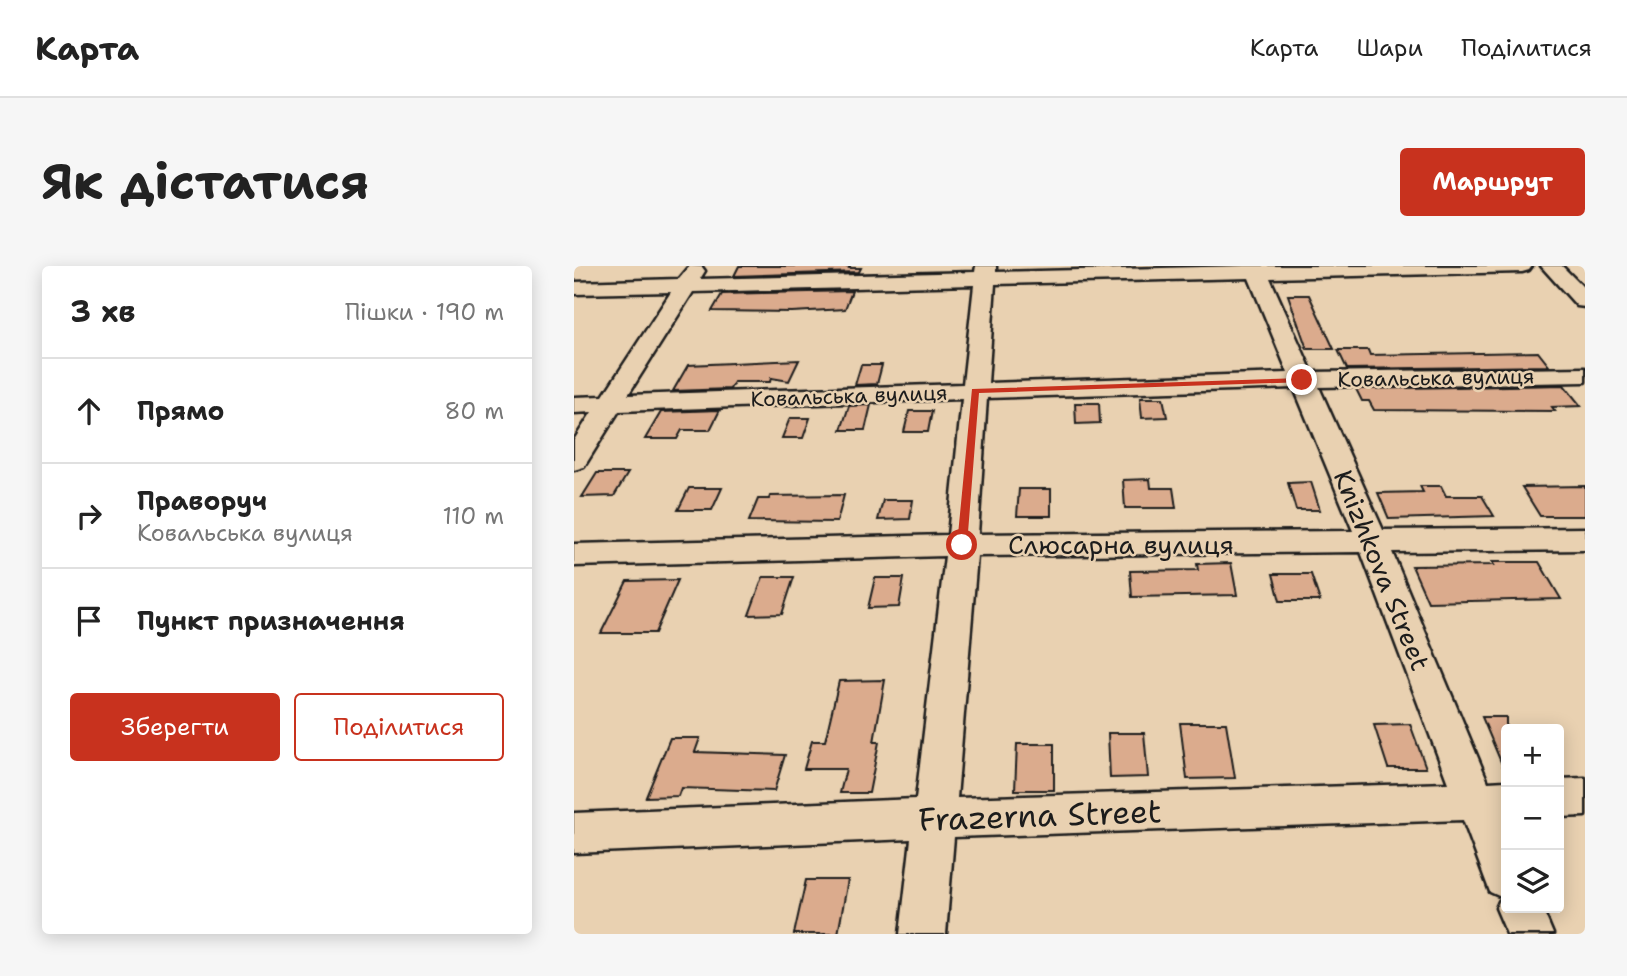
<!DOCTYPE html>
<html lang="uk">
<head>
<meta charset="utf-8">
<style>
  :root { --surface:#fff; --page:#f6f6f6; --text:#222; --muted:#767676; --line:#e0e0e0; --accent:#c8321e }
  body { margin:0; font-family:"Shantell Sans",sans-serif; background:var(--page); color:var(--text) }
  .controls { position:absolute; right:21px; bottom:21px; display:grid; overflow:hidden; border-radius:7px; box-shadow:0 4px 18px #0003 }
  .controls button { width:63px; height:63px; display:grid; place-items:center; padding:0; border:0; border-bottom:2px solid var(--line); background:var(--surface); color:var(--text); font:35px sans-serif }
  .stop { position:absolute; width:21px; height:21px; margin:-16px; border:5px solid #c8321e; border-radius:50%; background:#fff }
  .stop.end { background:#c8321e; border-color:#fff; box-shadow:0 2px 7px #0008 }
  .list { margin:0; padding:0; list-style:none }
  h2 { display:flex; justify-content:space-between; align-items:center; height:91px; margin:0; padding:0 28px; font-size:30px }
  h2 small { font-size:23px; font-weight:400; color:var(--muted) }
  .list li { display:grid; grid-template-columns:46px 1fr auto; gap:21px; align-items:center; box-sizing:border-box; height:105px; padding:0 28px; border-top:2px solid var(--line) }
  .list b { display:block; font-size:26px; white-space:nowrap }
  .list p { margin:0; font-size:23px; white-space:nowrap; color:var(--muted) }
  .list em { font-size:23px; font-style:normal; color:var(--muted) }
  .actions { display:flex; gap:14px; padding:21px 28px }
  .actions a { flex:1; padding:16px 0; border:2px solid var(--accent); border-radius:7px; text-align:center; font-size:24px; color:var(--accent) }
  .actions .main { background:var(--accent); color:#fff }
  .icon { flex:none; width:38px; height:38px; fill:none; stroke:currentColor; stroke-width:2; stroke-linecap:round; stroke-linejoin:round }
  .map { position:relative; flex:none; width:1011px; height:668px; overflow:hidden; border-radius:7px }
  header { display:flex; align-items:center; gap:42px; box-sizing:border-box; height:98px; padding:0 35px; background:var(--surface); border-bottom:2px solid var(--line) }
  header strong { font-size:33px }
  nav { display:flex; gap:38px; margin-inline-start:auto; font-size:24px }
  .intro { display:flex; align-items:center; justify-content:space-between; box-sizing:border-box; height:168px; padding:0 42px }
  h1 { margin:0; font-size:49px }
  .button { padding:18px 32px; border-radius:7px; background:var(--accent); color:#fff; font-size:24px; font-weight:700 }
  main { display:flex; gap:42px; padding:0 42px }
  aside { flex:1; background:var(--surface); border-radius:7px; box-shadow:0 4px 18px #0003 }
  .map>svg:first-child { display:block }
  .building { fill:#dbab8d; stroke:#1c1c1c; stroke-width:2 }
  .lines { fill:none; stroke-linecap:round; stroke-linejoin:round }
  .minor-casing { stroke:#1c1c1c; stroke-width:5 }
  .minor { fill:#e9d1b1; fill-rule:evenodd }
  .route { fill:#c8321e }
  .labels { text-anchor:middle; dominant-baseline:central; stroke-width:5; stroke-linejoin:round; paint-order:stroke }
  .far-street-label { font-size:21px; fill:#1c1c1c; stroke:#e9d1b1 }
  .street-label { font-size:26px; fill:#1c1c1c; stroke:#e9d1b1 }
  .near-street-label { font-size:32px; fill:#1c1c1c; stroke:#e9d1b1 }
</style>
</head>
<body>
<header>
<strong>Карта</strong>
<nav><a>Карта</a><a>Шари</a><a>Поділитися</a></nav>
</header>
<div class="intro"><h1>Як дістатися</h1><a class="button">Маршрут</a></div>
<main>
<aside>
<h2>3 хв<small>Пішки · 190 m</small></h2>
<ul class="list">
<li><svg class="icon" aria-label="ahead" viewBox="0 0 24 24"><path d="M12 20V5M6 11l6-6 6 6"/></svg><div><b>Прямо</b></div><em>80 m</em></li>
<li><svg class="icon" aria-label="right" viewBox="0 0 24 24"><path d="M7 20v-9h11M14 6l5 5-5 5"/></svg><div><b>Праворуч</b><p>Ковальська вулиця</p></div><em>110 m</em></li>
<li><svg class="icon" aria-label="arrive" viewBox="0 0 24 24"><path d="M6 21V4h12l-3 4 3 4H6"/></svg><div><b>Пункт призначення</b></div></li>
</ul>
<div class="actions"><a class="main">Зберегти</a><a>Поділитися</a></div>
</aside>
<div class="map">
<svg width="1011" height="668" viewBox="0 0 1011 668">
  <rect width="100%" height="100%" fill="#e9d1b1"/>
  <filter id="ink" filterUnits="userSpaceOnUse"><feTurbulence type="fractalNoise" baseFrequency=".0143" numOctaves="2"/><feDisplacementMap in="SourceGraphic" scale="14" xChannelSelector="R" yChannelSelector="G"/><feConvolveMatrix kernelMatrix="1 2 1 2 8 2 1 2 1" color-interpolation-filters="sRGB"/></filter>
  <g filter="url(#ink)">
    <path class="building" d="M165,0H276L275,2H287L285,6L160,10Z
      M278,25L271,43L218,46L138,45L148,28Z
      M714,29H735L760,83H733Z
      M764,84H794L796,89L964,86L975,100L773,103Z
      M225,94L215,115L197,112L196,116H160L156,123L99,125L114,99Z
      M287,99H308L303,118L281,119Z
      M990,119L1007,140L978,141L981,145L800,144L795,135H788L782,123Z
      M566,132H589L593,151L568,152Z
      M501,137H525L526,157L502,158Z
      M297,139L291,164H267L275,140Z
      M146,144L136,164H108L103,173H71L87,146Z
      M335,145H358L354,166H330Z
      M216,152H236L229,172H208Z
      M23,207H54L40,230L8,231Z
      M576,213L577,222H599L602,242H551L549,214Z
      M737,216L746,244H722L714,217Z
      M846,220H867L872,230H908L920,250L815,253L804,227L849,226Z
      M1011,220V250H966L948,221Z
      M115,222H148L138,244H104Z
      M445,223H477V250H443Z
      M270,229L263,256L175,255L184,233H195L196,230Z
      M309,234H339L336,253L304,254Z
      M918,296H965L987,333L854,336L838,300L920,299Z
      M657,297L663,329L558,331L556,305L624,304L623,298Z
      M699,308H737L746,335H706Z
      M189,311H220L208,348L175,349Z
      M301,312H330L325,341L294,342Z
      M104,314L81,367H27L53,315Z
      M311,414L300,476H305L295,527H266L272,503H230L238,475H251L265,415Z
      M908,451H932V508Z
      M606,457H652L661,512L613,513Z
      M836,458L852,502H814L800,459Z
      M534,467H570L574,511L536,512Z
      M96,472H126L121,486L211,489L200,525L107,522L104,530L72,531Z
      M443,478H480V524H441Z
      M232,614H274L264,668H220Z"/>
    <g class="lines">
      <g class="minor-casing">
        <path id="minor" d="M116,0L128,1L131,5L126,13L401,6L402,0H422V6L670,0H958L955,4L948,6L696,12L738,106L1011,102V116L745,121L809,264L1011,262V284L818,286L914,516L932,515V553H930L932,559V642H968L979,668H933L922,642L927,631L916,626L889,554L380,571L372,668H326L337,573L0,587V547L342,533L371,290L0,300V278L374,269L388,133L45,145L10,201L0,204V174L18,146L0,147V131L29,130L97,26L0,28V16L105,13ZM675,12L714,107L414,117L421,18ZM400,19L389,118L54,129L119,26ZM720,122L779,265L404,268L413,132ZM787,286L874,517L383,532L403,290Z
          M967,0H988L1011,23V41L1003,40Z
          M1011,512V550L985,551V513Z"/>
      </g>
      <use href="#minor" class="minor"/>
    </g>
  </g>
  <path class="route" d="M728,112L731,116L405,127L393,279L388,283L383,279L398,123Z"/>
  <g class="labels">
    <g class="far-street-label">
      <text transform="translate(862 112) rotate(-1)">Ковальська вулиця</text>
      <text transform="translate(275 130) rotate(-2)">Ковальська вулиця</text>
    </g>
    <g class="street-label">
      <text x="547" y="278">Слюсарна вулиця</text>
      <text transform="translate(808 304) rotate(68)">Knizhkova Street</text>
    </g>
    <g class="near-street-label">
      <text transform="translate(466 549) rotate(-2)">Frazerna Street</text>
    </g>
  </g>
</svg>
<div class="controls">
<button>+</button>
<button>−</button>
<button><svg class="icon" aria-label="layers" viewBox="0 0 24 24"><path d="M12 4l9 5-9 5-9-5zM3 14l9 5 9-5"/></svg></button>
</div>
<div class="stop" style="left:388px;top:279px"></div>
<div class="stop end" style="left:728px;top:114px"></div>
</div>
</main>
</body>
</html>
